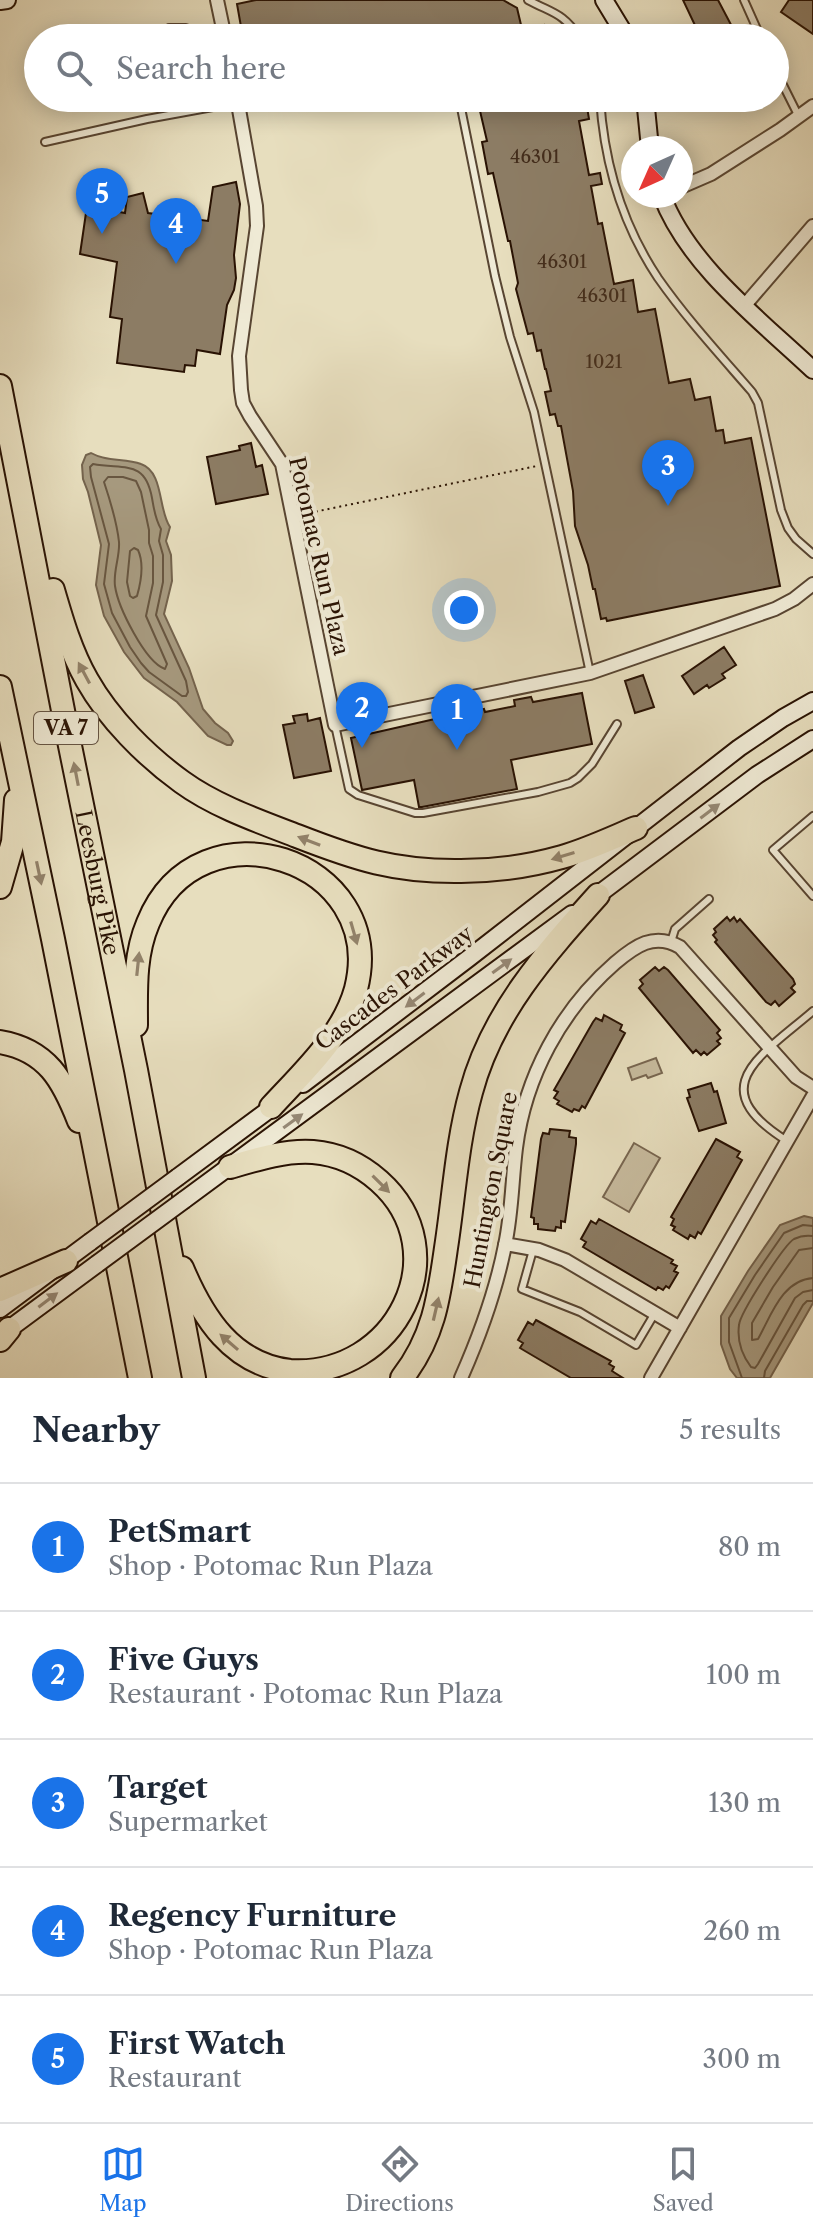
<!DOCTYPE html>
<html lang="en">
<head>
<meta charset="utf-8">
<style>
  :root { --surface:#fff; --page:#f6f6f7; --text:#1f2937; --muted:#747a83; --line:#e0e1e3; --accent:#1a73e8 }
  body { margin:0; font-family:"Libre Caslon Text",serif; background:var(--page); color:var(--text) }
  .compass { position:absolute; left:621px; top:136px; width:72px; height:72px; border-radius:50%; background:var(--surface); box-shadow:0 4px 20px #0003; rotate:225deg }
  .you { position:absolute; left:464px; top:610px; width:28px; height:28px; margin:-20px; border:6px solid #fff; border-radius:50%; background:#1a73e8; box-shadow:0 0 0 12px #1a73e833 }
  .badge { display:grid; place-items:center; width:52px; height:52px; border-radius:50%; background:var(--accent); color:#fff; font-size:26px; font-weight:700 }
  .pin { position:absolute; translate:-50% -66px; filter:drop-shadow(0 2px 4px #0008) }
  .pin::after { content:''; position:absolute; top:42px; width:28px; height:24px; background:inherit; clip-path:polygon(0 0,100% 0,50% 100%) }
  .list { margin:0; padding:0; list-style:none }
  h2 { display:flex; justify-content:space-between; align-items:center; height:104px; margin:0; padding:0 32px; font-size:34px }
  h2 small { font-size:26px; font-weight:400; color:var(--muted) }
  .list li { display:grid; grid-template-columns:52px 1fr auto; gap:24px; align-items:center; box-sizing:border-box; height:128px; padding:0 32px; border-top:2px solid var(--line) }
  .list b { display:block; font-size:30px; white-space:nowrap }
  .list p { margin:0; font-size:26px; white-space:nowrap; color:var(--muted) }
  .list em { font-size:26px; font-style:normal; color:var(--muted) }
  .icon { flex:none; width:44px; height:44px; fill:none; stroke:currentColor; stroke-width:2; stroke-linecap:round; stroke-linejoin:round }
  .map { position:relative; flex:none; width:813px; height:1378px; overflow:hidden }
  .search { position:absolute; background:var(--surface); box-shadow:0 4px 20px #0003; left:24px; right:24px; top:24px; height:88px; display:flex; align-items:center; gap:20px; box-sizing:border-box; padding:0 28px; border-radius:44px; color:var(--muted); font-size:30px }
  .sheet { height:744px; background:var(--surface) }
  nav { display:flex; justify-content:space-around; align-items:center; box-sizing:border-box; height:112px; border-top:2px solid var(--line); background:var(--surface); font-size:22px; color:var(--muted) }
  nav a { display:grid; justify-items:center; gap:4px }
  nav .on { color:var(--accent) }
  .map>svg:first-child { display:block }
  .green { fill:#c7bb9e; stroke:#786650; stroke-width:2 }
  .water { fill:#a6997e; stroke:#74634d; stroke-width:2 }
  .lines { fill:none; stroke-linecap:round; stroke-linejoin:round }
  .shore { stroke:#685640; stroke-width:2 }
  .building { fill:#8c7c64; stroke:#291203; stroke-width:2 }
  .lane-casing { stroke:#584532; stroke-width:10 }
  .street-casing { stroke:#584532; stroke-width:16 }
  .secondary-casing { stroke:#291203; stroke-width:20 }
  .highway-casing { stroke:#291203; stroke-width:26 }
  .path { stroke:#291203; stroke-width:2; stroke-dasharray:2 4; stroke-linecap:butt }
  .lane { stroke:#efead5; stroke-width:6 }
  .street { stroke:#efead5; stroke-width:12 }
  .secondary { stroke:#efead5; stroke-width:16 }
  .highway { stroke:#e7debe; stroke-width:22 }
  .secondary-bridge-casing { stroke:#291203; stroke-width:20; stroke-linecap:butt }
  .secondary-bridge { stroke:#efead5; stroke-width:16 }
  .oneway { fill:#92826a }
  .oneway2 { fill:#968976 }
  .labels { text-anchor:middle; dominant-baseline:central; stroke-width:8; stroke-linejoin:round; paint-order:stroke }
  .number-label { font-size:18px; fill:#422c1b }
  .shield { fill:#efead5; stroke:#645342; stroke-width:2 }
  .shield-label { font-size:20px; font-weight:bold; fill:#291203 }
  .street-label { font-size:22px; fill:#291203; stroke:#efead5 }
</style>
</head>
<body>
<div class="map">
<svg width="813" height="1378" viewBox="0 0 813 1378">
  <rect width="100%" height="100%" fill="#e7debe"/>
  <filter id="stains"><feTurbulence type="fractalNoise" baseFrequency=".0025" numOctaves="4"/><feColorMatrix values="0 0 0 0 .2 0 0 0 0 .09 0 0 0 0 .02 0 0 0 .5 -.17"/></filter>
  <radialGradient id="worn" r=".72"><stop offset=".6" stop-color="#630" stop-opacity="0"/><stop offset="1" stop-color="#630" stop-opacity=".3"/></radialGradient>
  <path class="green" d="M656,1058L662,1073L648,1078L646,1075L632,1080L628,1068Z
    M634,1143L660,1158L629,1212L603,1197Z"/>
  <path class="water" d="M91,453C107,462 125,458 141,464C164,472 158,510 170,527L166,541L171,555L172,581L164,614L189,668L203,709L215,723L228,733L233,741L231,745H227L208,736L177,702L144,678L124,652L104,616L96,585L101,545L88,492L83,479L82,465L86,455Z
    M804,1216L813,1218V1303L770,1378H737L730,1369L721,1344V1316L748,1271L780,1225Z"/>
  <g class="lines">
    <path class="shore" d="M93,464C124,470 145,459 152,498C154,509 155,519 161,529L159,541L163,555V582L156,615L186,681L188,692L186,696H182L149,672L141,663L130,647L112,613L104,584L109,544L91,477L90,467Z
      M108,477H123L136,481L141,492L149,530V543L153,556V583L146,616L167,664L165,669C145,662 118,607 115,586C113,571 120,557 119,542C117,523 110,500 104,482Z
      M134,548L138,550C144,563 141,582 137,596L133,598L130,596L127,582L130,551Z
      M813,1236C806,1235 800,1236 794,1239C784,1245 740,1313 739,1325C737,1340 742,1355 751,1367L755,1368L758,1364L795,1298L803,1292L813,1290
      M813,1248L799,1250L773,1287L752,1323V1340L758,1339C771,1316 782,1280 813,1278
      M742,1378L729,1342V1318L755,1275L784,1233L803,1225L813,1226
      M764,1378L765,1371L803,1305L807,1301H813"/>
  </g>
  <path class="building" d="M256,0H503L517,8L522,29L544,25L546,38H243L237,4Z
    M683,0H718L738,38H701Z
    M789,0H813V34L781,12Z
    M477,98H571L572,106L575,105L576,109L587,107L589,119L579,121L589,175L600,173L602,184L591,186L598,224L602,223L614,284L633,280L638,312L655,309L669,383L690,379L695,400L710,397L716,431L723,430L725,443L751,438L780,586L607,621L606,618L601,619L595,589H593L588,565L575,526L573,491L561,426H558L555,414L550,415L545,392L551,391L546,369H545L541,350L537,351L533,333L528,334L516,289L518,283L510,241H508L493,173L488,174L482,142L487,141Z
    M236,182L240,204L234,255L236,278L234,290L227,305L220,354L197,350L195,366L185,365L184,372L117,363L122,319L110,317L117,262L80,254L87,206L125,213L127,197L143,193L148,213L208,221L213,187Z
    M251,443L256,467L262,465L268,494L216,504L207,457L240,450L239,446Z
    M724,647L736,665L722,674L725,678L709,688L707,685L694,694L682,676Z
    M643,675L654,707L635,713L625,681Z
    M582,693L592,744L511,760L517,789L422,807H419L414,780L362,790L351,738L435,719L434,714L459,709L460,714L484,709L485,712L515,706L514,700L531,697L533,702Z
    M307,714L308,721L320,718L331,771L294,778L283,725L295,723L293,716Z
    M727,917L730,921L734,917L737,922L740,919L793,979L795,984L791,988L795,992L779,1006L775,1001L771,1005L766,1002L715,942L717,940L713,935L716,932L714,929Z
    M655,967L659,971L664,967L668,970L720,1030L717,1033L721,1038L717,1041L720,1044L707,1055L704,1052L701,1055L696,1050L693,1053L639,988L643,984L640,980Z
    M604,1015L622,1025L620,1030L625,1033L585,1108L582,1106L579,1111L574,1109L572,1112L557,1104L559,1101L554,1098L558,1092L554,1090L593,1022L596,1018L602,1021Z
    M711,1083L714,1092L717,1091L726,1123L699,1131L687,1098L690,1097L688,1090Z
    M550,1129L570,1131L569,1137L576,1138V1144L565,1222L561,1221V1228L556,1227L555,1231L538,1229V1224H534V1218L531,1217L541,1139L543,1133L549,1134Z
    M716,1139L740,1152L737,1157L742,1160L701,1234L698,1232L695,1238L690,1235L688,1239L673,1230L675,1227L671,1225L674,1219L671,1217Z
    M599,1219L673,1260L671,1263L677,1266L674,1271L678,1273L669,1288L666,1286L663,1290L658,1287L656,1290L583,1247L586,1242L581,1239L591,1221L596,1224Z
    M536,1320L611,1361L609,1364L614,1367L612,1371L623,1378H571L525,1351L520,1348L523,1343L518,1340L528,1322L533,1325Z"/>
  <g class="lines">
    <g class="lane-casing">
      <path id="lane" d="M528,0C554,14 562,12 580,38
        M744,0L761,38
        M169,28H186L191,38
        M128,35L159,30
        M30,62L38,60
        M775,69L799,117
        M459,98L495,276L510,337L534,412L590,673
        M600,98C604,162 622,224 658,278C686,318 720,355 752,392L758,403L781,510L788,528L796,539L813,554
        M83,105L94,98
        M45,142L147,119L263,98
        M335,725L349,789L358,795L415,813H423L538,792L570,783L578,778L592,764L617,724
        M813,816L773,850L813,896
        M671,942L675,929L709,899
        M787,1141C701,1087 761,1056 813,1011
        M533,1250L522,1289L580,1312L636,1345L655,1313"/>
    </g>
    <g class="street-casing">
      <path id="street" d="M217,0L225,38
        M237,98L256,206L257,226L239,356L241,390L243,403L250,416L282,464L335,725L590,673L775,609L794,599L813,584
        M681,187L711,174L780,130L813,106
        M745,305L813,226
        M505,1244L539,1250L565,1260L680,1328
        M461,1378C480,1335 496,1291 505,1245C512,1213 512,1180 516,1148C525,1077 561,1010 615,963C635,946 654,932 680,947L796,1077L813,1088
        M651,1378L813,1096"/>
    </g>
    <g class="secondary-casing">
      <path id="secondary" d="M604,0L627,38
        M0,1L7,0
        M645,98L650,148
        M662,196C688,265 760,320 813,370
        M591,900L757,775L813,739
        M303,1084L469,958L739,748L783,718L813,701
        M178,1177L278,1103
        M184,1200L572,914
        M0,1309L90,1242
        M1,1335L97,1264"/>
    </g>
    <g class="highway-casing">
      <g id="highway">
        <path id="s1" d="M0,386L67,731L136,1070L194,1378"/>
        <path d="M53,590C62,621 71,652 87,680C109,719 146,756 182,782C215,806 258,821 297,836C356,859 395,872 461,871C494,871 530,866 562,857C587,850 612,838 636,828"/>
        <path d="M0,687L53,939L140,1378"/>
        <path d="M0,887L13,842L16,800"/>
        <path d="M136,1025C136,990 134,956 148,923C199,797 389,859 356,989C343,1036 303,1072 271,1107"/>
        <path d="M0,1042C47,1050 63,1080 79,1121"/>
        <path d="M182,1268C203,1318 232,1364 290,1371C396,1378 459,1252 379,1181C361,1165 338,1154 313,1152C286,1150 257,1159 230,1167"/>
        <path d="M0,1290L66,1261"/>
        <path d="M0,1340L9,1329"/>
        <path d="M402,1378C434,1337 439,1297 446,1248C454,1196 457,1142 471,1092C492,1013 545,954 598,895"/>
      </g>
    </g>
    <path class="path" d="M304,514L537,466"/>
    <use href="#lane" class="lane"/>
    <use href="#street" class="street"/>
    <use href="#secondary" class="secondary"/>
    <use href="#highway" class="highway"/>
    <g class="secondary-bridge-casing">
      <path id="secondary-bridge" d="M90,1242L178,1177
        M97,1264L184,1200"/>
    </g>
    <use href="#secondary-bridge" class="secondary-bridge"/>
  </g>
  <defs><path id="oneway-solid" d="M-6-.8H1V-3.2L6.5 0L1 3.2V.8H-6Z" transform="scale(2)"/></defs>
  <g class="oneway">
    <use href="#oneway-solid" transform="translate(84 673) rotate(-118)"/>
    <use href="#oneway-solid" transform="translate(76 774) rotate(-101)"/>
    <use href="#oneway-solid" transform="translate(309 841) rotate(-159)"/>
    <use href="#oneway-solid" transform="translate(563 856) rotate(163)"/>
    <use href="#oneway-solid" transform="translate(39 873) rotate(78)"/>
    <use href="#oneway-solid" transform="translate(354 933) rotate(74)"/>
    <use href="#oneway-solid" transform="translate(138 964) rotate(-84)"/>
    <use href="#oneway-solid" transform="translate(381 1184) rotate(45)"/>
    <use href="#oneway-solid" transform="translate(436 1309) rotate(-77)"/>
    <use href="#oneway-solid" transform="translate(229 1342) rotate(-139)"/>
  </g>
  <g class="oneway2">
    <use href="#oneway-solid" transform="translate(710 811) rotate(-37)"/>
    <use href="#oneway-solid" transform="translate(502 966) rotate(-36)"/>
    <use href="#oneway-solid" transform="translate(415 1000) rotate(143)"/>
    <use href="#oneway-solid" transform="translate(293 1121) rotate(-36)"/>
    <use href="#oneway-solid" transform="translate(48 1300) rotate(-37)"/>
  </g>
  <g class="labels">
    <g class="number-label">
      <text x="535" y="157">46301</text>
      <text x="562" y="262">46301</text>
      <text x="602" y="296">46301</text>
      <text x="604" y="362">1021</text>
    </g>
    <rect class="shield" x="34" y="712" width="64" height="32" rx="6"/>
    <g class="shield-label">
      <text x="66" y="728">VA 7</text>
    </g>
    <g class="street-label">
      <text transform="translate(319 556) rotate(77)">Potomac Run Plaza</text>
      <text stroke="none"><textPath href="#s1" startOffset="506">Leesburg Pike</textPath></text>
      <text transform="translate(394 988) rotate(-37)">Cascades Parkway</text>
      <text transform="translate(491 1190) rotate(-79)">Huntington Square</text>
    </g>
  </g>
  <rect width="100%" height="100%" filter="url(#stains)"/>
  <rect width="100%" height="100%" fill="url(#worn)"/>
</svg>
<svg class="compass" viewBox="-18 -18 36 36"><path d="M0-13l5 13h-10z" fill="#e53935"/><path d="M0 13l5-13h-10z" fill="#747a83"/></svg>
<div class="you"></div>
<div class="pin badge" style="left:457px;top:750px">1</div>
<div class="pin badge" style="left:362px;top:748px">2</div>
<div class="pin badge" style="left:668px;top:506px">3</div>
<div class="pin badge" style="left:176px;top:264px">4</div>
<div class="pin badge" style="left:102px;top:234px">5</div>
<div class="search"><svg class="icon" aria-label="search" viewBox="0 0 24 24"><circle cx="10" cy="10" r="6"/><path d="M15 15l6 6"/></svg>Search here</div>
</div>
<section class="sheet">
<h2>Nearby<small>5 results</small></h2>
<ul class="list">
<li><span class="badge">1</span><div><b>PetSmart</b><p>Shop · Potomac Run Plaza</p></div><em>80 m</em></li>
<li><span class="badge">2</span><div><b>Five Guys</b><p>Restaurant · Potomac Run Plaza</p></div><em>100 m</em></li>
<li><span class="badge">3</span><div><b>Target</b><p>Supermarket</p></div><em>130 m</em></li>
<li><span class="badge">4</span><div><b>Regency Furniture</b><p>Shop · Potomac Run Plaza</p></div><em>260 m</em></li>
<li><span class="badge">5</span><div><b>First Watch</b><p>Restaurant</p></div><em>300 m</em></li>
</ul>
</section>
<nav>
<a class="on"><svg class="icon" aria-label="map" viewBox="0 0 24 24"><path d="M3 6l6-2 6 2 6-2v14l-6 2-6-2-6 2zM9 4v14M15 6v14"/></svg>Map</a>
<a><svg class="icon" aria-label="directions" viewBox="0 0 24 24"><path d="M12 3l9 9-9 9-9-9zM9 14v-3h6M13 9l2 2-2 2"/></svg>Directions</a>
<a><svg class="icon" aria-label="saved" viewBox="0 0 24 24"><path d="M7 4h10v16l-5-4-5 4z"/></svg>Saved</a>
</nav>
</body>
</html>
